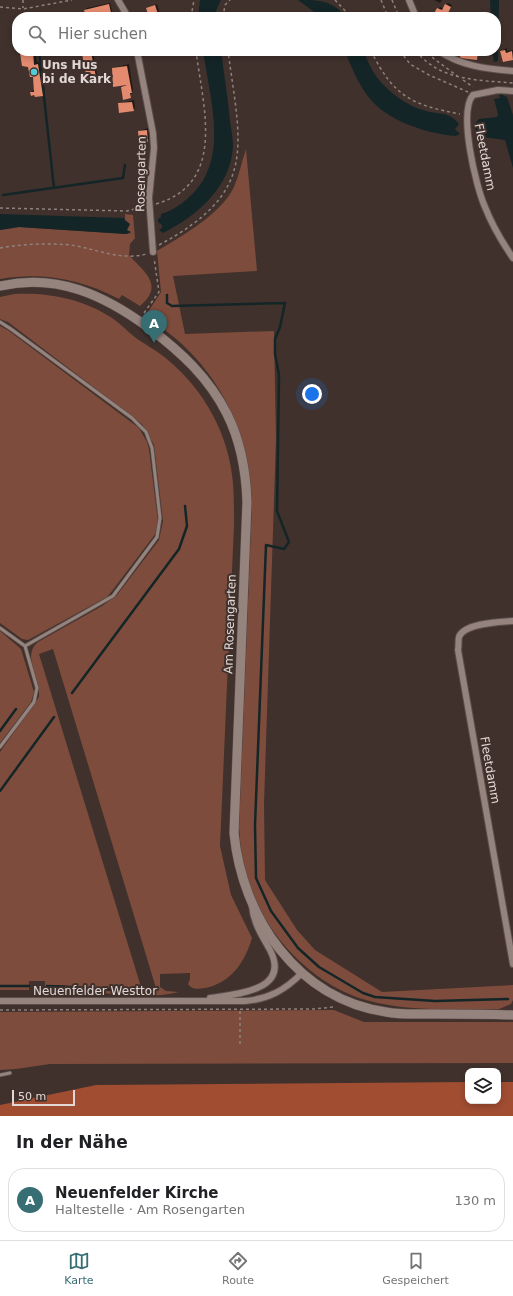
<!DOCTYPE html>
<html lang="de">
<head>
<meta charset="utf-8">
<style>
  :root { --surface:#fff; --page:#f6f6f6; --text:#202124; --muted:#757577; --line:#e0e0e0; --accent:#366e74 }
  body { margin:0; font-family:"DejaVu Sans",sans-serif; background:var(--page); color:var(--text) }
  .controls { position:absolute; right:12px; bottom:12px; display:grid; overflow:hidden; border-radius:8px; box-shadow:0 2px 6px #0003 }
  .controls button { width:36px; height:36px; display:grid; place-items:center; padding:0; border:0; border-bottom:1px solid var(--line); background:var(--surface); color:var(--text); font:20px sans-serif }
  .scale { position:absolute; left:12px; bottom:10px; width:63px; box-sizing:border-box; padding-left:4px; border:2px solid #e2d8d5; border-top:0; font-size:11px; line-height:14px; white-space:nowrap; color:#e2d8d5; -webkit-text-stroke:3px #40312c; paint-order:stroke }
  .you { position:absolute; left:312px; top:394px; width:14px; height:14px; margin:-10px; border:3px solid #fff; border-radius:50%; background:#1a73e8; box-shadow:0 0 0 6px #1a73e833 }
  .badge { display:grid; place-items:center; width:26px; height:26px; border-radius:50%; background:var(--accent); color:#fff; font-size:13px; font-weight:700 }
  .pin { position:absolute; translate:-50% -33px; filter:drop-shadow(0 1px 2px #0008) }
  .pin::after { content:''; position:absolute; top:21px; width:14px; height:12px; background:inherit; clip-path:polygon(0 0,100% 0,50% 100%) }
  .list { margin:0; padding:0; list-style:none }
  h2 { display:flex; justify-content:space-between; align-items:center; height:52px; margin:0; padding:0 16px; font-size:17px }
  h2 small { font-size:13px; font-weight:400; color:var(--muted) }
  .list li { display:grid; grid-template-columns:26px 1fr auto; gap:12px; align-items:center; box-sizing:border-box; height:64px; margin:0 8px 8px; padding:0 8px; border:1px solid var(--line); border-radius:16px }
  .list b { display:block; font-size:15px; white-space:nowrap }
  .list p { margin:0; font-size:13px; white-space:nowrap; color:var(--muted) }
  .list em { font-size:13px; font-style:normal; color:var(--muted) }
  .icon { flex:none; width:22px; height:22px; fill:none; stroke:currentColor; stroke-width:2; stroke-linecap:round; stroke-linejoin:round }
  .map { position:relative; flex:none; width:513px; height:1116px; overflow:hidden }
  .search { position:absolute; background:var(--surface); box-shadow:0 2px 6px #0003; left:12px; right:12px; top:12px; height:44px; display:flex; align-items:center; gap:10px; box-sizing:border-box; padding:0 14px; border-radius:16px; color:var(--muted); font-size:15px }
  .sheet { height:124px; background:var(--surface) }
  nav { display:flex; justify-content:space-around; align-items:center; box-sizing:border-box; height:56px; border-top:1px solid var(--line); background:var(--surface); font-size:11px; color:var(--muted) }
  nav a { display:grid; justify-items:center; gap:2px }
  nav .on { color:var(--accent) }
  .map>svg:first-child { display:block }
  .green { fill:#7e4c3c; fill-rule:evenodd }
  .forest { fill:#a04d32 }
  .water { fill:#142527 }
  .shadow { fill:#0007 }
  .lines { fill:none; stroke-linecap:round; stroke-linejoin:round }
  .stream { stroke:#142527; stroke-width:2.5 }
  .building { fill:#e48a6e }
  .service-casing { stroke:#5b4e4b; stroke-width:4.5 }
  .minor-casing { stroke:#5b4e4b; stroke-width:8 }
  .secondary-casing { stroke:#5b4e4b; stroke-width:10 }
  .path { stroke:#8f827e; stroke-width:1.5; stroke-dasharray:3 3; stroke-linecap:butt }
  .service { stroke:#95837e; stroke-width:3 }
  .minor { stroke:#95837e; stroke-width:6 }
  .secondary { stroke:#95837e; stroke-width:9 }
  .poi-dot { fill:#51ccd5; stroke:#40312c; stroke-width:1.5 }
  .labels { text-anchor:middle; dominant-baseline:central; stroke-width:4; stroke-linejoin:round; paint-order:stroke }
  .poi-label { font-size:12px; font-weight:bold; fill:#e2d8d5; stroke:#40312c; text-anchor:start }
  .street-label { font-size:12px; fill:#e2d8d5; stroke:#40312c }
</style>
</head>
<body>
<div class="map">
<svg width="513" height="1116" viewBox="0 0 513 1116">
  <rect width="100%" height="100%" fill="#40312c"/>
  <path class="green" d="M246,149L257,271L173,276L185,334L274,331L276,439L264,804L265,880L297,930L315,950L382,992L513,985V1000L511,1004L499,1009C455,1009 408,1012 366,1000C311,985 261,930 246,876C242,860 240,844 239,828L252,502C249,443 229,390 186,348C174,336 159,326 146,315L161,292L157,251C182,236 221,214 234,187C239,175 242,161 246,149Z
    M125,214L133,215L135,238L130,244L129,255C144,272 165,285 140,306L122,295L119,299C81,279 42,272 0,279V230L19,227L126,234L131,233L127,230L126,228L129,226L125,220Z
    M14,294C48,292 84,299 112,318C121,324 128,332 136,338C146,345 159,352 168,360C205,391 229,435 233,483C234,497 234,511 234,525L220,846L231,895L252,938C245,962 231,983 205,988C198,989 192,990 188,984L190,979V973L160,974V987L166,991L179,992C147,1000 112,994 79,990C68,989 56,990 45,990V981H29V990H0V752L39,697C41,679 21,656 38,642L102,606L117,595L159,540L163,521L154,445L142,424L8,322L0,319V297ZM53,649L156,988H155L141,987L39,654Z
    M0,326L9,331L139,428L147,442L149,449L158,522L156,533L150,541L112,591L107,597L28,640L22,639L0,623Z
    M0,631L21,649L34,692L31,702L0,743Z
    M334,1010L364,1022H513V1063L50,1064L16,1069L0,1070V1012Z"/>
  <path class="forest" d="M468,1082V1101H498V1082H513V1116H0V1105L96,1085Z"/>
  <path class="water" d="M200,0H221L216,11L217,17H198Z
    M298,0C321,0 331,0 346,17H321Z
    M490,0H499L498,61L494,62L492,51H496V17H491Z
    M203,51H221C224,74 228,98 230,121C231,129 233,138 233,146C231,187 197,216 163,233L159,230L162,228V225L158,222V219L161,217V214C171,211 179,206 187,199C231,163 210,99 203,51Z
    M345,51H363C367,59 371,69 376,76C388,92 407,106 426,111C442,115 448,111 459,124L455,129L460,134L456,136C427,134 384,120 367,95C357,81 351,66 345,51Z
    M501,94L507,97L513,115V168L505,140L476,136V134L478,133L473,126L479,119L497,117L498,114L494,99L500,98L499,95Z
    M0,214L124,218L125,220L130,224L127,230L131,232L126,234L19,227L0,230Z"/>
  <path class="shadow" d="M434,0H442L440,3Z
    M110,3L113,15L111,16L87,17L85,10L87,8Z
    M448,3L452,5L444,17H433L440,7L444,9Z
    M157,4L161,17H150L147,8Z
    M507,48V51L513,50V59L504,61L501,51Z
    M23,51H36L37,62H40L45,92L42,95L31,92L35,89L34,76L21,53Z
    M84,51H93L97,74L96,76Z
    M117,51H125L117,53Z
    M129,64L133,90L130,97L124,98L121,85L113,68Z
    M134,100L135,108L133,110L119,104Z
    M148,128L149,139L147,141L139,131Z"/>
  <g class="lines">
    <path class="stream" d="M39,51L54,188
      M3,195L123,178L125,165
      M167,295V303L172,306L285,303L280,327L275,339V354L279,375L277,511L289,542L284,549L266,545L255,825L256,878L271,911L298,948L319,967L363,993L375,997L435,1001L508,999
      M72,693L179,549L187,526L185,506
      M0,731L16,709
      M0,791L54,717
      M0,986H29
      M47,986C73,986 98,990 123,990"/>
  </g>
  <path class="building" d="M109,4L112,17H86L84,10Z
    M445,4L451,7L448,13H446L444,17H432L437,8L442,10Z
    M155,5L159,17H149L146,8Z
    M505,50L506,53L512,51L513,60L503,62L500,51Z
    M27,51H33L34,65L38,64L43,96L35,97L34,95L31,96L30,92H34L33,77H30L28,67L22,66L20,53Z
    M83,51L91,52L96,77L87,79L82,54H83Z
    M461,51H478L477,60L460,58Z
    M127,66L132,93H130L131,98L123,100L121,87L127,85L113,87L112,68Z
    M132,102L134,111L119,113L118,103Z
    M147,130L148,142L139,143L138,131Z"/>
  <g class="lines">
    <g class="service-casing">
      <path id="service" d="M0,322L11,329L132,418L146,432L152,448L160,518L157,537L113,596L25,646
        M0,628L25,646L37,688L34,702L0,747
        M0,1075L10,1073"/>
    </g>
    <g class="minor-casing">
      <path id="minor" d="M118,0L128,17
        M409,0L416,17
        M137,51L153,133L154,148L149,198L153,252
        M439,51C461,66 487,69 513,71
        M513,91L498,90L473,95C458,112 476,187 485,207C492,225 502,242 513,258
        M513,621C500,622 464,623 459,637C458,640 459,646 458,650L513,964
        M210,998C236,994 291,991 270,950C262,935 253,923 252,905
        M0,1001H245C269,999 285,990 302,973"/>
    </g>
    <g class="secondary-casing">
      <path id="secondary" d="M0,286C57,273 104,295 149,328C181,352 209,378 227,414C241,442 246,472 247,502L234,833C242,917 297,999 386,1012C402,1015 418,1014 434,1014C461,1014 487,1014 513,1015"/>
    </g>
    <path class="path" d="M23,0V8
      M335,0L351,17
      M381,0L388,17
      M392,0L399,17
      M0,7L23,9L72,0
      M191,17L194,0
      M223,17L225,5L230,0
      M371,51C394,97 412,105 460,114
      M400,51L410,64L429,75L468,92
      M416,51C440,81 478,80 513,83
      M431,51L433,58L460,78
      M463,80L473,87
      M156,204C227,183 203,107 196,51
      M0,208L127,211L142,207
      M159,245C258,192 241,148 228,51
      M0,248C23,244 47,243 71,245C97,249 120,261 147,254
      M144,313L159,292L154,258
      M0,1010L314,1009L333,1007
      M240,1044V1009"/>
    <use href="#service" class="service"/>
    <use href="#minor" class="minor"/>
    <use href="#secondary" class="secondary"/>
  </g>
  <circle class="poi-dot" cx="34" cy="72" r="4"/>
  <g class="labels">
    <g class="poi-label">
      <text x="42" y="65">Uns Hus<tspan x="42" dy="14">bi de Kark</tspan></text>
    </g>
    <g class="street-label">
      <text transform="translate(485 157) rotate(79)">Fleetdamm</text>
      <text transform="translate(141 174) rotate(-89)">Rosengarten</text>
      <text transform="translate(230 624) rotate(-88)">Am Rosengarten</text>
      <text transform="translate(490 770) rotate(80)">Fleetdamm</text>
      <text x="95" y="991">Neuenfelder Westtor</text>
    </g>
  </g>
</svg>
<div class="controls">
<button><svg class="icon" aria-label="layers" viewBox="0 0 24 24"><path d="M12 4l9 5-9 5-9-5zM3 14l9 5 9-5"/></svg></button>
</div>
<div class="scale">50 m</div>
<div class="you"></div>
<div class="pin badge" style="left:154px;top:343px">A</div>
<div class="search"><svg class="icon" aria-label="search" viewBox="0 0 24 24"><circle cx="10" cy="10" r="6"/><path d="M15 15l6 6"/></svg>Hier suchen</div>
</div>
<section class="sheet">
<h2>In der Nähe<small></small></h2>
<ul class="list">
<li><span class="badge">A</span><div><b>Neuenfelder Kirche</b><p>Haltestelle · Am Rosengarten</p></div><em>130 m</em></li>
</ul>
</section>
<nav>
<a class="on"><svg class="icon" aria-label="map" viewBox="0 0 24 24"><path d="M3 6l6-2 6 2 6-2v14l-6 2-6-2-6 2zM9 4v14M15 6v14"/></svg>Karte</a>
<a><svg class="icon" aria-label="directions" viewBox="0 0 24 24"><path d="M12 3l9 9-9 9-9-9zM9 14v-3h6M13 9l2 2-2 2"/></svg>Route</a>
<a><svg class="icon" aria-label="saved" viewBox="0 0 24 24"><path d="M7 4h10v16l-5-4-5 4z"/></svg>Gespeichert</a>
</nav>
</body>
</html>
